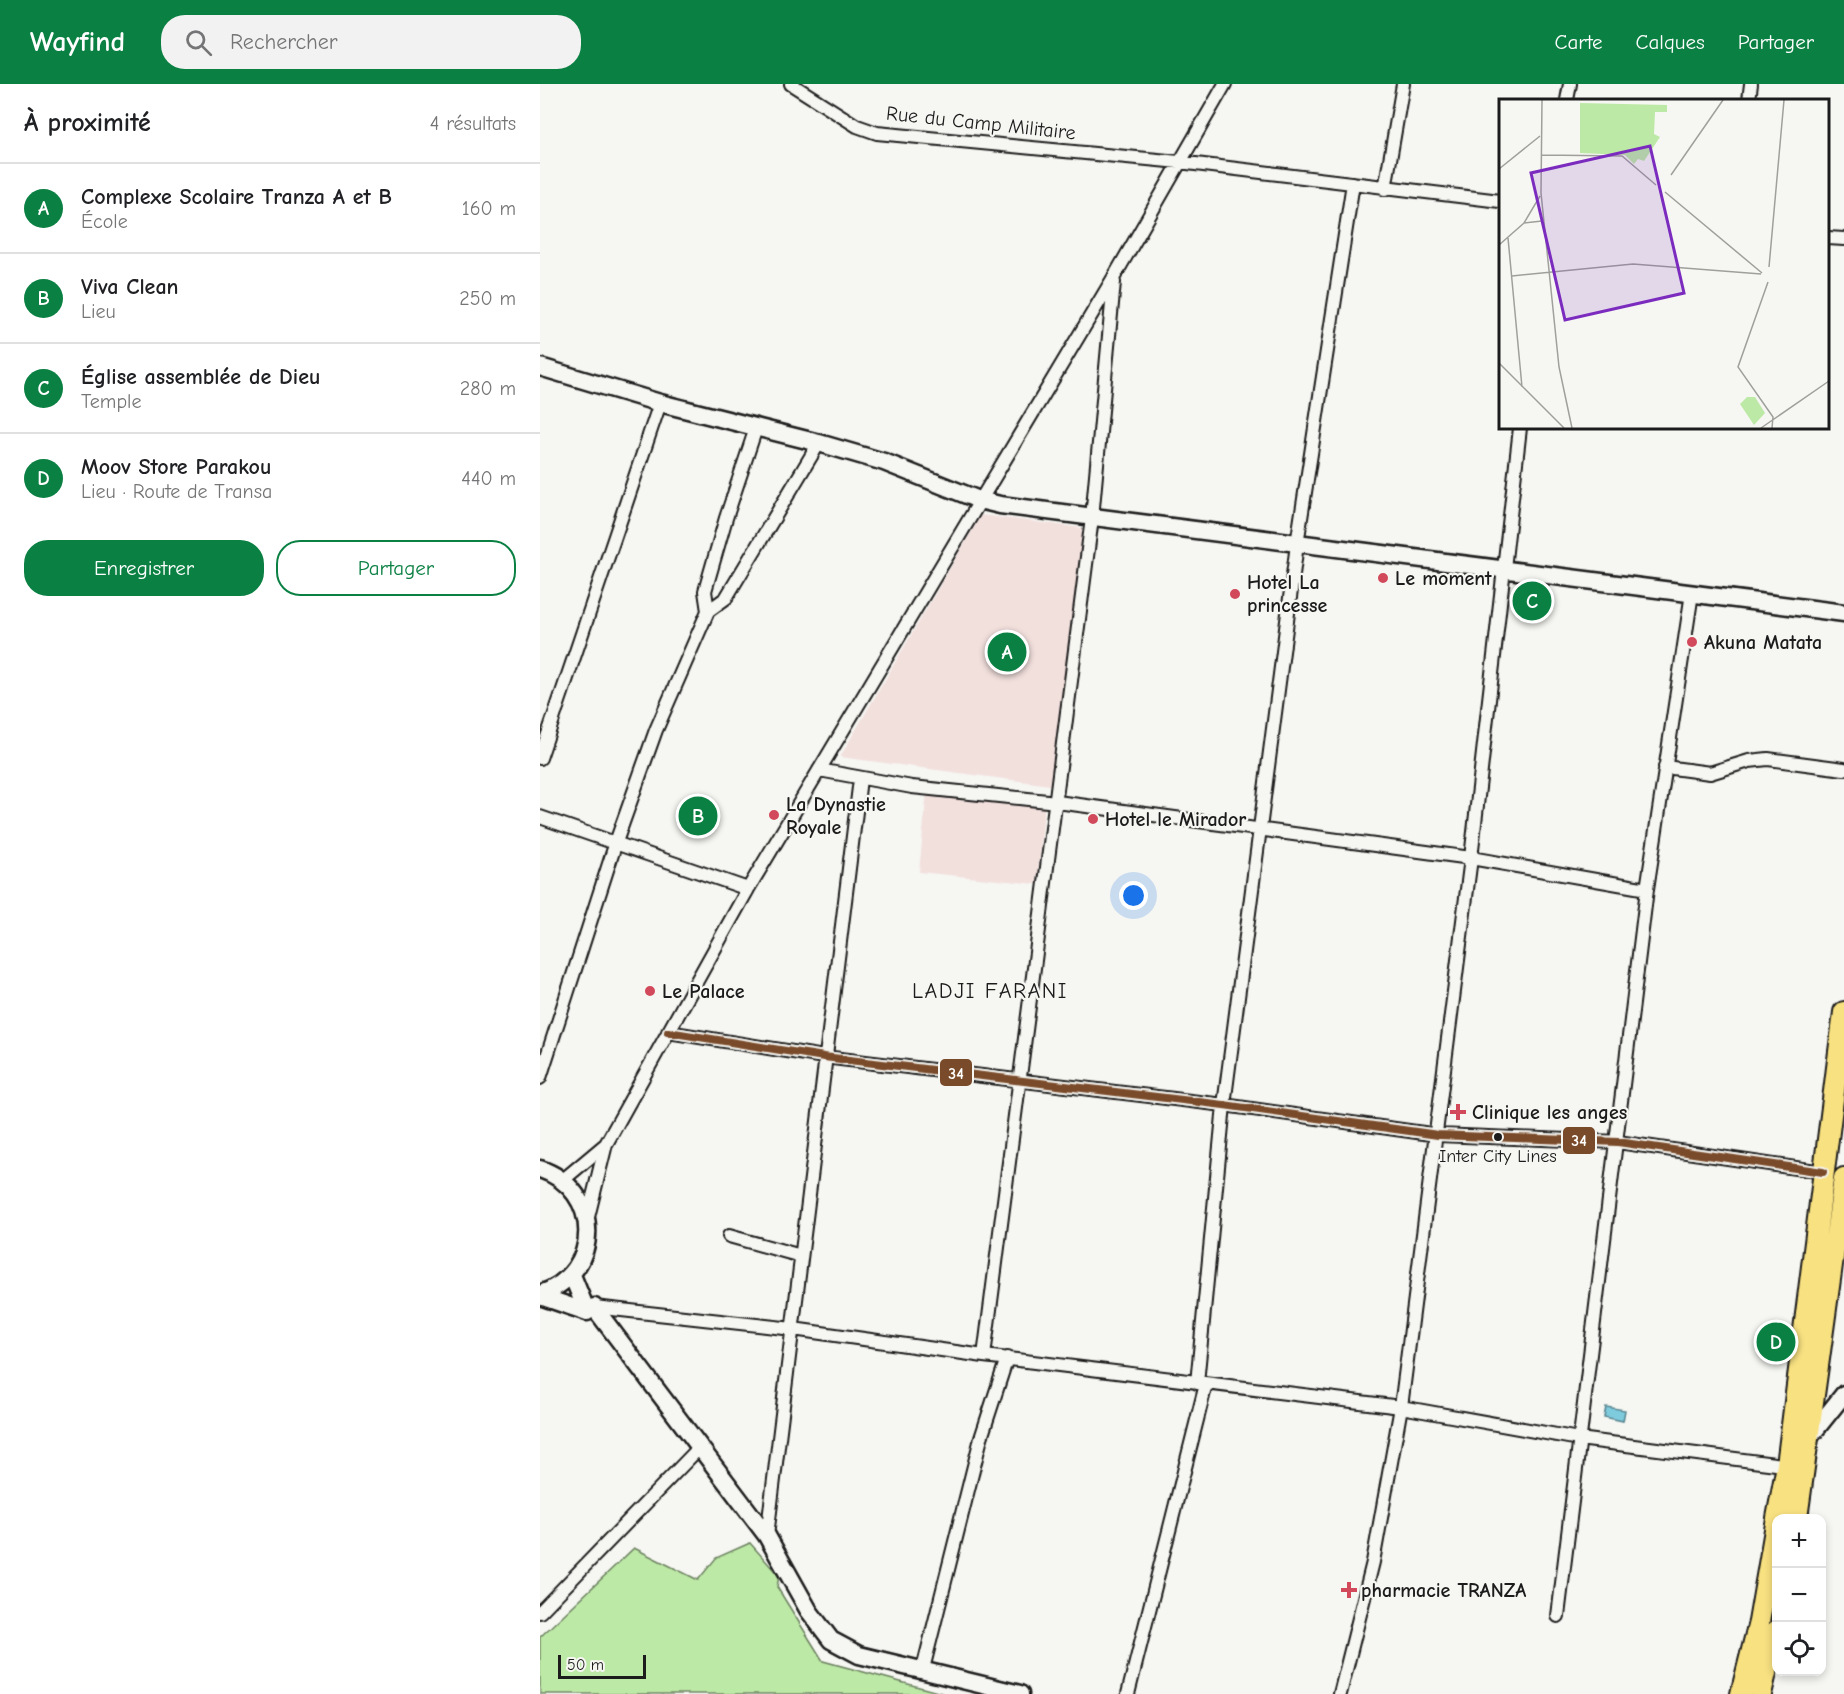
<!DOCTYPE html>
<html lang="fr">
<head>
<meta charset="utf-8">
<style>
  :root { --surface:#fff; --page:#f2f2f2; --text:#202124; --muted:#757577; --line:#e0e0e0; --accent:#0b8043 }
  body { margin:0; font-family:"Comic Neue",sans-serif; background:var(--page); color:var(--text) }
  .controls { position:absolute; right:18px; bottom:18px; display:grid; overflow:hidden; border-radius:12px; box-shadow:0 3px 9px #0003 }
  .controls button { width:54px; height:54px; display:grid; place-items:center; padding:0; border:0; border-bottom:2px solid var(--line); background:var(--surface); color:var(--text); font:30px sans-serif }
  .scale { position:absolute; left:18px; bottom:15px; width:88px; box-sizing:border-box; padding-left:6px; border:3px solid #1c1c1c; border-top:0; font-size:16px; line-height:21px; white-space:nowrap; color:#1c1c1c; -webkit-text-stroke:4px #f6f6f2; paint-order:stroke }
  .you { position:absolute; left:594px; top:812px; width:21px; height:21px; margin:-15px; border:4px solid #fff; border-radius:50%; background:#1a73e8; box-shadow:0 0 0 9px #1a73e833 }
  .badge { display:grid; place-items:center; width:39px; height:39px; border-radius:50%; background:var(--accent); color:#fff; font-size:20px; font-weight:700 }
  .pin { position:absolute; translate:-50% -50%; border:3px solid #fff; box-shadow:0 2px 6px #0006 }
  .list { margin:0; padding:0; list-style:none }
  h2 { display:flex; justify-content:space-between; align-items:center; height:78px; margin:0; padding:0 24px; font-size:26px }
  h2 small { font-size:20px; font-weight:400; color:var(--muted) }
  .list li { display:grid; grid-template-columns:39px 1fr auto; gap:18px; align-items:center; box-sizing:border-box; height:90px; padding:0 24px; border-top:2px solid var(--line) }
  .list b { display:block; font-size:22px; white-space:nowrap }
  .list p { margin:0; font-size:20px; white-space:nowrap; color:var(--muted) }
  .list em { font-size:20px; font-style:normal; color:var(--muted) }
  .actions { display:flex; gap:12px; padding:18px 24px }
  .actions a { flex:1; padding:14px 0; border:2px solid var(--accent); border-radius:24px; text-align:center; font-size:21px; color:var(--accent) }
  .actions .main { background:var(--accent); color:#fff }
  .icon { flex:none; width:33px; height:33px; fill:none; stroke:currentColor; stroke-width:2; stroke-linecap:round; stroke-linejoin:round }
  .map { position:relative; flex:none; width:1304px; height:1610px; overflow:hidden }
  header { display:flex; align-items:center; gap:36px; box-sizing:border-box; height:84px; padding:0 30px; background:var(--accent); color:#fff }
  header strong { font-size:28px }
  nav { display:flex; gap:33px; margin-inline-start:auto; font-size:21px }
  .search { width:420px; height:54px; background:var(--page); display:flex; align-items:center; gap:15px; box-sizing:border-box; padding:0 21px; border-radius:24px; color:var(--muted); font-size:22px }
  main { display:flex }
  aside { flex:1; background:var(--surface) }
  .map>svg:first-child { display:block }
  .built { fill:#f2e0dd }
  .green { fill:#bde9a6; stroke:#6c8261; stroke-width:1.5 }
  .water { fill:#7fcbde; stroke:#578590; stroke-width:1.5 }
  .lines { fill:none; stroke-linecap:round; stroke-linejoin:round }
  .street-casing { stroke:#1c1c1c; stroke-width:16 }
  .secondary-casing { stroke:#1c1c1c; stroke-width:21 }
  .primary-casing { stroke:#1c1c1c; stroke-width:24 }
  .street { stroke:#f6f6f2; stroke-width:12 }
  .secondary { stroke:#f6f6f2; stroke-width:16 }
  .primary { stroke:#f8e181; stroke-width:20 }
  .bus-1-casing { stroke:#f6f6f2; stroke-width:12 }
  .bus-1 { stroke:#7a4b2a; stroke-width:8 }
  .poi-dot { fill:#d1495b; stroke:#f6f6f2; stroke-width:2 }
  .bus-dot { fill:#1c1c1c; stroke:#f6f6f2; stroke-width:2 }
  .labels { text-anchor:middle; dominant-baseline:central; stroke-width:4.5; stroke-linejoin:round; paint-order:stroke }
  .bus-label { font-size:18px; fill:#1c1c1c; stroke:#f6f6f2 }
  .street-label { font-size:20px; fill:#1c1c1c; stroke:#f6f6f2 }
  .poi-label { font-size:20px; font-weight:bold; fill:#1c1c1c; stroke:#f6f6f2; text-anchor:start }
  .quarter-label { font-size:22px; letter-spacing:1.5px; fill:#1c1c1c; stroke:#f6f6f2 }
  .inset-road { fill:none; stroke:#9f9f9c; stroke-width:1.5 }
  .view { fill:#7b2cbf; fill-opacity:0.15; stroke:#7b2cbf; stroke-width:3 }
  .inset-edge { fill:none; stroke:#1c1c1c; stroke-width:3 }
  .line-badge { stroke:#f6f6f2; stroke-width:2 }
  .badge-label { font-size:16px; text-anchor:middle; font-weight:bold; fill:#fff }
</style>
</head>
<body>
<header>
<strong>Wayfind</strong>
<div class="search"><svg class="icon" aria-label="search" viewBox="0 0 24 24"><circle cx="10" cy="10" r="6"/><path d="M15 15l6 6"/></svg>Rechercher</div>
<nav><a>Carte</a><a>Calques</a><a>Partager</a></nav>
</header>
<main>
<aside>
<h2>À proximité<small>4 résultats</small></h2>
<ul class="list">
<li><span class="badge">A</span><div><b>Complexe Scolaire Tranza A et B</b><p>École</p></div><em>160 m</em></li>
<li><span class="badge">B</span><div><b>Viva Clean</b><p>Lieu</p></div><em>250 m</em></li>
<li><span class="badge">C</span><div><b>Église assemblée de Dieu</b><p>Temple</p></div><em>280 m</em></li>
<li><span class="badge">D</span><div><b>Moov Store Parakou</b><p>Lieu · Route de Transa</p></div><em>440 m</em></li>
</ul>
<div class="actions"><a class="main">Enregistrer</a><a>Partager</a></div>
</aside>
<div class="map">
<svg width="1304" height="1610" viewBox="0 0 1304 1610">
  <rect width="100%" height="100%" fill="#f6f6f2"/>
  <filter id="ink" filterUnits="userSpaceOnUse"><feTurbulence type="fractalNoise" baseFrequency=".0167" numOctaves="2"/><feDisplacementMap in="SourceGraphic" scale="12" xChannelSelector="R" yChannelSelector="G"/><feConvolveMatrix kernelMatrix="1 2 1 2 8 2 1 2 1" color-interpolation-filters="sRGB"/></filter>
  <g filter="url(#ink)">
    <path class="built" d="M441,431L543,444L510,701L300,673Z
      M387,707L505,719L497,800L379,788Z"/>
    <path class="green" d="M210,1459L239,1492L237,1503L283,1577L405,1610H0V1553L94,1464L158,1496L176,1474Z"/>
    <path class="water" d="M1066,1323L1085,1326L1083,1337L1064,1333Z"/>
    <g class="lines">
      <g class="street-casing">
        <path id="street" d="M251,0L317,42L337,49L639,78L960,117
          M1027,16L1030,0
          M1209,16L1211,0
          M845,105L863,0
          M1288,154L1304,155
          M168,527L165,507L186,434L216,344
          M0,674L120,319
          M1125,683L1170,689L1209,677L1228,675L1304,685
          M279,686L372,703L517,718L931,774L1107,805
          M0,733L208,805
          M128,948L284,973L684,1021L898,1051L1078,1058L1283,1088
          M0,994L76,758L116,646L168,527L186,514L279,359
          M23,1096L66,1060
          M47,1137L66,1060L208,805L574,193L685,0
          M189,1152L261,1172
          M54,1223L253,1245L444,1272L861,1323L1039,1355L1251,1382
          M444,1272L552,434L574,198
          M657,1299L684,1021L757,460L813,99
          M227,1452L320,695
          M0,1528L160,1363
          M1018,1532L1107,805L1152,509
          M383,1585L441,1354L467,1274
          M588,1610L666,1300
          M800,1610L833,1478L861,1323L931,774L980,344"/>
      </g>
      <g class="secondary-casing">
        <path id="secondary" d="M0,283L120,319L279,359L344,378L439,416L460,421L1304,529
          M0,1085C63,1106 63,1189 0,1210
          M32,1191L47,1228
          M0,1212L47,1228
          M47,1228L54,1223L227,1452L269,1527L291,1556L319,1571L480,1610
          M1268,1355L1304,1310"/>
      </g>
      <g class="primary-casing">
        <path id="primary" d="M1237,1434L1247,1381L1304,928
          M1257,1434L1304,1094
          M1201,1610L1219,1538L1236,1440
          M1221,1610L1236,1547"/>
      </g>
      <use href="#street" class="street"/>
      <use href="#secondary" class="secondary"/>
      <use href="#primary" class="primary"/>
      <g class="bus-1-casing">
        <path id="bus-1" d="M128,948L284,973L684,1021L898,1051L1078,1058L1283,1088"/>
      </g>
      <use href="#bus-1" class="bus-1"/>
    </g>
  </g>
  <g class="poi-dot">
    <circle cx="843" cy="494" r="6"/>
    <circle cx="695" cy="510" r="6"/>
    <circle cx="1152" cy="558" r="6"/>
    <circle cx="234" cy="731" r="6"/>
    <circle cx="553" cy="735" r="6"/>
    <circle cx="110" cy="907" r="6"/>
    <path d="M915 1019h6v6h6v6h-6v6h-6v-6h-6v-6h6z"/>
    <path d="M806 1497h6v6h6v6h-6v6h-6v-6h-6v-6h6z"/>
  </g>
  <circle class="bus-dot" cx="958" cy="1053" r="5"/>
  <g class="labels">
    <g class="bus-label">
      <text x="958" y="1072">Inter City Lines</text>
    </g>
    <g class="street-label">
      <text transform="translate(441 39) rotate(6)">Rue du Camp Militaire</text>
    </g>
    <g class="poi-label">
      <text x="855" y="494">Le moment</text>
      <text x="707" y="498">Hotel La<tspan x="707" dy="23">princesse</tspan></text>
      <text x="1164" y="558">Akuna Matata</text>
      <text x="246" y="720">La Dynastie<tspan x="246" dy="23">Royale</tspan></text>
      <text x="565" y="735">Hotel le Mirador</text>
      <text x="122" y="907">Le Palace</text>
      <text x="932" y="1028">Clinique les anges</text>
      <text x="821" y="1506">pharmacie TRANZA</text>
    </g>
    <g class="quarter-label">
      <text x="450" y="907">LADJI FARANI</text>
    </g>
  </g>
  <g transform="translate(959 15)">
    <rect width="330" height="330" fill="#f6f6f2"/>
    <path d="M81,4L168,6V13H156L155,35L161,38L145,62L139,60L135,65L126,56L81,54ZM248,298H256L266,314L255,326L241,305Z" fill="#bde9a6"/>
    <path class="inset-road" d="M43,1L42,94L60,268L73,329M43,56L123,57L157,86M0,70L41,37M172,76L224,1M166,93L263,174M25,124L43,122M9,139L23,288M0,146L25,124L41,97M270,168L285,1M13,177L134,165L262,175M269,183L239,268L274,318L273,329M0,264L65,329M262,329L330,282"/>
    <path class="view" d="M151,47L185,194L66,221L32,74Z"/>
    <rect width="330" height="330" class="inset-edge"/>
  </g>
  <g class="line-badge">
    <rect x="399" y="974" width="34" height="29" rx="6" fill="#7a4b2a"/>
    <rect x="1022" y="1042" width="34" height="29" rx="6" fill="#7a4b2a"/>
  </g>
  <g class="badge-label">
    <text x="416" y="995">34</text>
    <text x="1039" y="1062">34</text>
  </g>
</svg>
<div class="controls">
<button>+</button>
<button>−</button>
<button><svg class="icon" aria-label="locate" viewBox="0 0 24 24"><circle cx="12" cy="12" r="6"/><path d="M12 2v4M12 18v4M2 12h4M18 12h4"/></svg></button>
</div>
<div class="scale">50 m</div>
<div class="you"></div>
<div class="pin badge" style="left:467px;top:568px">A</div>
<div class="pin badge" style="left:158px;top:732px">B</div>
<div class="pin badge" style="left:992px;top:517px">C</div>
<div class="pin badge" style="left:1236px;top:1258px">D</div>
</div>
</main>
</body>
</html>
